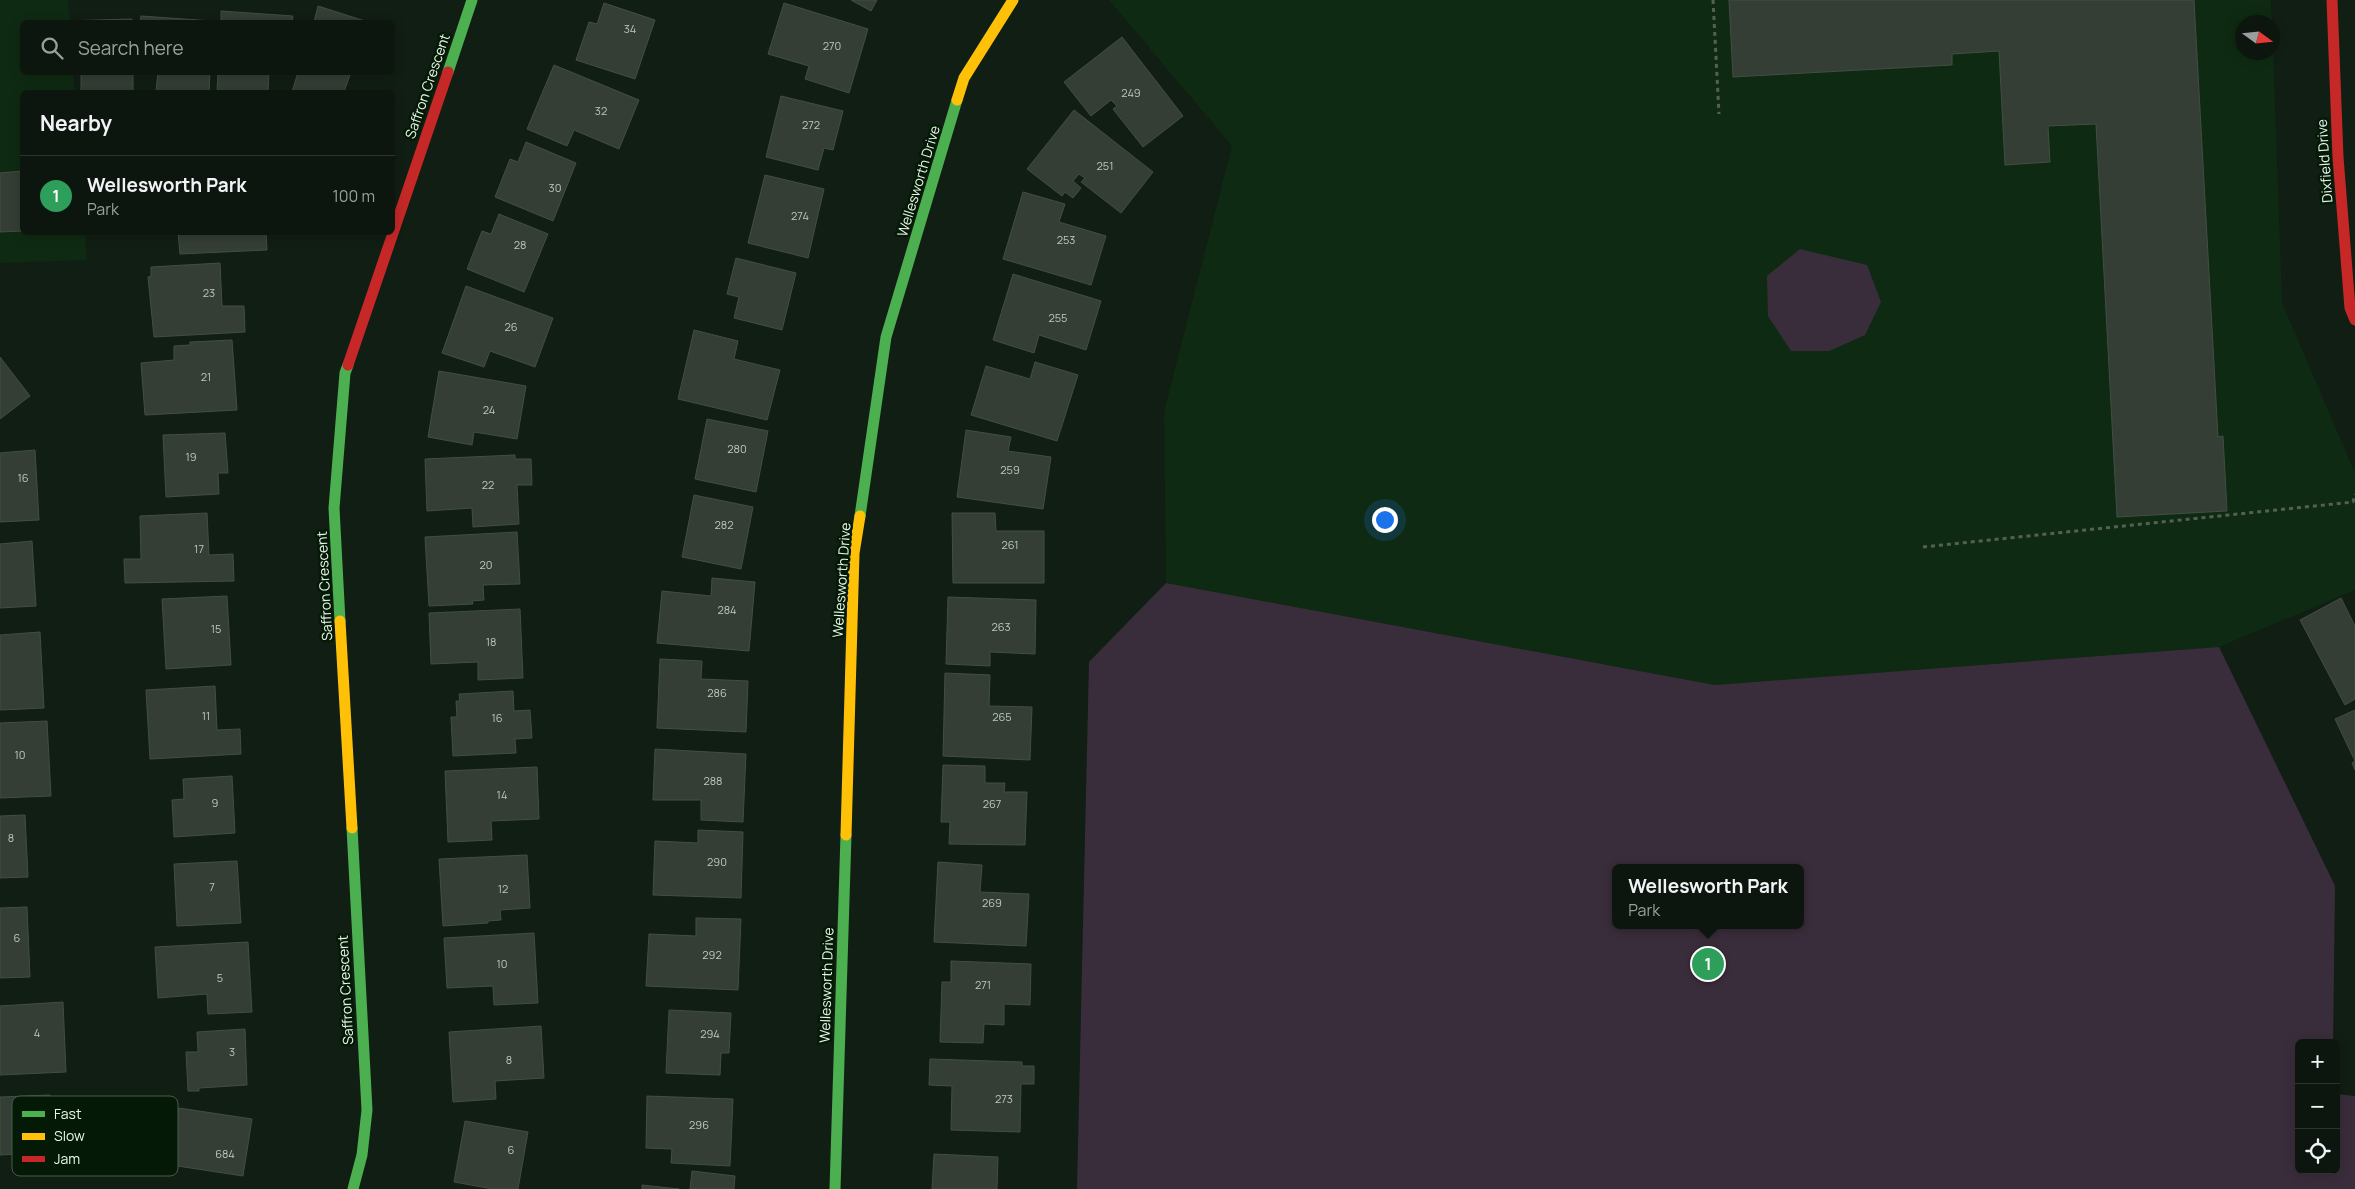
<!DOCTYPE html>
<html lang="en">
<head>
<meta charset="utf-8">
<style>
  :root { --surface:#0d160e; --page:#1b231c; --text:#f1f3f6; --muted:#9a9f9e; --line:#2d352e; --accent:#2563eb }
  body { margin:0; font-family:Manrope,sans-serif; background:var(--page); color:var(--text) }
  .controls { position:absolute; right:15px; bottom:15px; display:grid; overflow:hidden; border-radius:8px; box-shadow:0 2px 12px #0003 }
  .controls button { width:45px; height:45px; display:grid; place-items:center; padding:0; border:0; border-bottom:1px solid var(--line); background:var(--surface); color:var(--text); font:25px sans-serif }
  .compass { position:absolute; left:2235px; top:15px; width:45px; height:45px; border-radius:50%; background:var(--surface); box-shadow:0 2px 12px #0003; rotate:105deg }
  .you { position:absolute; left:1384px; top:519px; width:18px; height:18px; margin:-12px; border:4px solid #fff; border-radius:50%; background:#1a73e8; box-shadow:0 0 0 8px #1a73e833 }
  .badge { display:grid; place-items:center; width:32px; height:32px; border-radius:50%; background:var(--accent); color:#fff; font-size:16px; font-weight:700 }
  .pin { position:absolute; translate:-50% -50%; border:2px solid #fff; box-shadow:0 1px 5px #0006 }
  .popup { position:absolute; left:1612px; top:864px; width:192px; height:65px; box-sizing:border-box; display:grid; place-content:center; border-radius:8px; background:var(--surface); filter:drop-shadow(0 1px 4px #0005); font-size:16px; white-space:nowrap; color:var(--muted) }
  .popup b { font-size:19px; color:var(--text) }
  .popup::after { content:''; position:absolute; left:50%; top:100%; margin-left:-10px; border:10px solid transparent; border-top-color:var(--surface) }
  .list { margin:0; padding:0; list-style:none }
  h2 { display:flex; justify-content:space-between; align-items:center; height:65px; margin:0; padding:0 20px; font-size:21px }
  h2 small { font-size:16px; font-weight:400; color:var(--muted) }
  .list li { display:grid; grid-template-columns:32px 1fr auto; gap:15px; align-items:center; box-sizing:border-box; height:80px; padding:0 20px; border-top:1px solid var(--line) }
  .list b { display:block; font-size:19px; white-space:nowrap }
  .list p { margin:0; font-size:16px; white-space:nowrap; color:var(--muted) }
  .list em { font-size:16px; font-style:normal; color:var(--muted) }
  .icon { flex:none; width:28px; height:28px; fill:none; stroke:currentColor; stroke-width:2; stroke-linecap:round; stroke-linejoin:round }
  .map { position:relative; flex:none; width:2355px; height:1189px; overflow:hidden }
  .search { position:absolute; background:var(--surface); box-shadow:0 2px 12px #0003; left:20px; top:20px; width:375px; height:55px; display:flex; align-items:center; gap:12px; box-sizing:border-box; padding:0 18px; border-radius:8px; color:var(--muted); font-size:19px }
  .panel { position:absolute; background:var(--surface); box-shadow:0 2px 12px #0003; left:20px; top:90px; width:375px; height:145px; border-radius:8px }
  .map>svg:first-child { display:block }
  .built { fill:#0f2a12 }
  .green { fill:#3a2d3b; fill-rule:evenodd }
  .building { fill:#343e35; stroke:#424e43 }
  .lines { fill:none; stroke-linecap:round; stroke-linejoin:round }
  .path { stroke:#545f55; stroke-width:3; stroke-dasharray:4 4; stroke-linecap:butt }
  .fast { stroke:#4caf50; stroke-width:11 }
  .slow { stroke:#ffc107; stroke-width:11 }
  .jam { stroke:#c62828; stroke-width:11 }
  .labels { text-anchor:middle; dominant-baseline:central; stroke-width:5; stroke-linejoin:round; paint-order:stroke }
  .number-label { font-size:11px; fill:#bcc9bc }
  .street-label { font-size:14px; fill:#e9f7e9; stroke:#041a06 }
  .key { fill:#041a06; stroke:#495c4a; stroke-width:1 }
  .key-label { font-size:14px; fill:#e9f7e9 }
</style>
</head>
<body>
<div class="map">
<svg width="2355" height="1189" viewBox="0 0 2355 1189">
  <rect width="100%" height="100%" fill="#111e13"/>
  <path class="built" d="M0,0H68L70,22H22V72L73,73L75,92H22V232L85,233L87,260L0,263Z
    M1109,0H2271L2272,22H2242V52H2272L2273,48L2282,303L2355,473V590L2219,647L1715,685L1166,583L1164,412L1232,146Z"/>
  <path class="green" d="M1800,249L1867,265L1881,302L1865,335L1829,351H1791L1768,316L1767,276Z
    M1166,583L1715,685L2219,647L2335,886L2333,1043H2299V1170H2336V1094L2355,1096V1189H1077L1089,662ZM1616,868H1800V925H1616Z"/>
  <path class="building" d="M851,0H877L871,11Z
    M1729,0H2194L2218,437L2223,436L2227,511L2117,517L2096,124L2048,126L2050,162L2005,165L1999,51L1952,54V65L1733,77Z
    M604,3L655,20L635,79L576,60L589,22L597,24Z
    M784,3L868,29L849,93L805,79L809,66L768,54Z
    M318,6L368,22H314Z
    M221,11L293,16L292,22H221Z
    M141,16L213,21V22H140Z
    M132,19V22H60V21Z
    M1122,37L1183,116L1143,147L1113,109L1117,106L1111,100L1091,116L1064,82Z
    M554,65L639,100L619,149L574,130L567,146L527,129Z
    M81,72H133V92H81Z
    M158,72H210L209,92H156Z
    M218,72H269L268,92H217Z
    M298,72H351L344,92H292Z
    M781,96L843,111L833,150L824,148L818,170L766,157Z
    M1074,110L1153,172L1121,213L1081,182L1085,178L1079,174L1073,181L1081,188L1073,198L1065,192L1062,196L1027,169Z
    M526,142L576,163L553,221L495,197L510,159L518,162Z
    M22,171V231L0,232V173Z
    M765,175L824,189L808,258L748,243Z
    M1023,192L1065,204L1059,222L1106,236L1091,285L1003,259Z
    M499,214L548,234L524,292L467,269L482,231L491,234Z
    M178,232H266L267,250L180,254Z
    M736,258L796,273L782,330L734,318L739,297L727,294Z
    M220,263L222,306H244L245,332L154,337L148,277L151,276V267Z
    M1013,274L1101,301L1086,350L1039,335L1034,353L993,340Z
    M466,286L553,318L535,367L490,351L484,367L442,353Z
    M694,330L738,341L734,359L780,370L767,420L678,399Z
    M232,340L237,410L145,415L141,363L174,360V346L190,345V342Z
    M0,357L30,396L0,419Z
    M1035,362L1078,375L1057,441L971,415L986,366L1030,379Z
    M439,371L526,386L517,439L474,432L472,445L428,437Z
    M707,419L768,431L756,492L695,479Z
    M966,430L1011,437L1008,451L1051,457L1043,509L957,497Z
    M225,433L228,473H218L219,494L166,497L163,435Z
    M35,450L39,520L0,522V453Z
    M515,455V459H531L532,485H517L519,524L473,527L472,508L427,511L425,459Z
    M694,495L753,507L741,569L682,557Z
    M207,513L209,555L233,554L234,581L125,583L124,559H141L140,516Z
    M952,513H995L996,531H1044V583H953Z
    M517,532L520,584L483,585L484,600L472,601L473,604L429,606L425,537Z
    M32,541L36,606L0,608V544Z
    M712,578L755,582L749,651L657,643L662,591L711,596Z
    M227,596L231,665L166,669L162,599Z
    M948,597L1036,600L1035,654L990,652V666L946,664Z
    M2341,598L2355,626V699L2345,705L2300,620Z
    M520,609L523,678L478,680V662L431,664L429,613Z
    M40,632L44,708L0,710V635Z
    M660,659L702,661L701,679L748,681L746,732L657,728Z
    M945,673L990,675L989,706L1032,707L1030,760L943,756Z
    M215,686L217,730L240,729L241,754L150,759L146,690Z
    M513,691L514,711L530,710L532,738L515,739L516,753L453,756L451,717H457L456,701H460L459,694Z
    M2355,710V770L2352,763L2355,761L2335,719Z
    M47,721L51,796L0,798V723Z
    M655,749L746,754L743,822L701,820V800H653Z
    M943,765L985,766V783H1005L1004,792H1027L1025,845L949,844L950,822H941Z
    M537,767L539,819L491,821L492,840L448,842L445,771Z
    M232,776L235,833L174,837L172,800L184,799L183,779Z
    M25,815L28,877L0,878V816Z
    M698,830L743,832L741,898L653,895L655,841L698,843Z
    M527,855L530,908L500,910L501,920L488,921V923L443,926L439,859Z
    M237,861L241,923L177,926L174,864Z
    M938,862L982,865L980,892L1029,894L1026,946L934,942Z
    M27,907L30,977L0,978V908Z
    M696,918L741,919L738,990L646,986L649,934L696,936Z
    M534,933L538,1003L494,1005L493,986L447,988L444,938Z
    M248,942L252,1012L208,1014L207,994L158,998L155,947Z
    M951,961L1031,964L1030,1005L1004,1004V1025L984,1024L983,1043L940,1042L942,982H951Z
    M63,1002L66,1072L0,1075V1006Z
    M669,1010L731,1013L729,1053H721L720,1075L666,1073Z
    M541,1026L544,1078L495,1081L496,1099L453,1102L449,1032Z
    M245,1029L247,1085L199,1088V1091H188L186,1052H198L197,1032Z
    M930,1059L1022,1062V1066H1034V1084H1021L1020,1132L951,1130L952,1086L929,1085Z
    M50,1095L51,1109L68,1108L70,1151L0,1155V1097Z
    M647,1096L733,1099L730,1166L671,1163L672,1149L646,1148Z
    M179,1108L252,1119L243,1176L151,1162L158,1119L177,1122Z
    M465,1121L528,1132L518,1189H493L454,1182Z
    M934,1154L998,1157L997,1189H932Z
    M692,1171L735,1176L734,1189H690Z
    M642,1185L679,1189H642Z"/>
  <g class="lines">
    <path class="path" d="M1713,0L1719,114
      M1923,547L2353,502L2355,494"/>
    <path class="fast" d="M448,72L472,0
      M860,516L886,337L957,100
      M340,621L334,508L345,373L348,365
      M352,828L367,1110L362,1155L353,1189
      M835,1189L846,835"/>
    <path class="slow" d="M957,100L964,78L1013,0
      M340,621L352,828
      M846,835L854,553L860,516"/>
    <path class="jam" d="M2332,0L2338,157L2350,308L2355,320
      M348,365L448,72"/>
  </g>
  <g class="labels">
    <g class="number-label">
      <text x="630" y="28">34</text>
      <text x="832" y="45">270</text>
      <text x="1131" y="92">249</text>
      <text x="601" y="110">32</text>
      <text x="811" y="124">272</text>
      <text x="1105" y="165">251</text>
      <text x="555" y="187">30</text>
      <text x="800" y="215">274</text>
      <text x="1066" y="239">253</text>
      <text x="520" y="244">28</text>
      <text x="209" y="292">23</text>
      <text x="1058" y="317">255</text>
      <text x="511" y="326">26</text>
      <text x="206" y="376">21</text>
      <text x="489" y="409">24</text>
      <text x="737" y="448">280</text>
      <text x="191" y="456">19</text>
      <text x="1010" y="469">259</text>
      <text x="23" y="477">16</text>
      <text x="488" y="484">22</text>
      <text x="724" y="524">282</text>
      <text x="1010" y="544">261</text>
      <text x="199" y="548">17</text>
      <text x="486" y="564">20</text>
      <text x="727" y="609">284</text>
      <text x="1001" y="626">263</text>
      <text x="216" y="628">15</text>
      <text x="491" y="641">18</text>
      <text x="717" y="692">286</text>
      <text x="206" y="715">11</text>
      <text x="1002" y="716">265</text>
      <text x="497" y="717">16</text>
      <text x="20" y="754">10</text>
      <text x="713" y="780">288</text>
      <text x="502" y="794">14</text>
      <text x="215" y="802">9</text>
      <text x="992" y="803">267</text>
      <text x="11" y="837">8</text>
      <text x="717" y="861">290</text>
      <text x="212" y="886">7</text>
      <text x="503" y="888">12</text>
      <text x="992" y="902">269</text>
      <text x="17" y="937">6</text>
      <text x="712" y="954">292</text>
      <text x="502" y="963">10</text>
      <text x="220" y="977">5</text>
      <text x="983" y="984">271</text>
      <text x="37" y="1032">4</text>
      <text x="710" y="1033">294</text>
      <text x="232" y="1051">3</text>
      <text x="509" y="1059">8</text>
      <text x="1004" y="1098">273</text>
      <text x="699" y="1124">296</text>
      <text x="511" y="1149">6</text>
      <text x="225" y="1153">684</text>
    </g>
    <g class="street-label">
      <text transform="translate(427 86) rotate(-71)">Saffron Crescent</text>
      <text transform="translate(2324 161) rotate(-94)">Dixfield Drive</text>
      <text transform="translate(918 181) rotate(-73)">Wellesworth Drive</text>
      <text transform="translate(841 580) rotate(-86)">Wellesworth Drive</text>
      <text transform="translate(324 586) rotate(-93)">Saffron Crescent</text>
      <text transform="translate(826 985) rotate(-88)">Wellesworth Drive</text>
      <text transform="translate(345 990) rotate(-93)">Saffron Crescent</text>
    </g>
  </g>
  <rect x="12" y="1096" width="166" height="80" rx="8" class="key"/>
  <rect x="22" y="1111" width="23" height="6" fill="#4caf50"/>
  <rect x="22" y="1133" width="23" height="7" fill="#ffc107"/>
  <rect x="22" y="1156" width="23" height="6" fill="#c62828"/>
  <g class="key-label">
    <text x="54" y="1119">Fast</text>
    <text x="54" y="1141">Slow</text>
    <text x="54" y="1164">Jam</text>
  </g>
</svg>
<div class="controls">
<button>+</button>
<button>−</button>
<button><svg class="icon" aria-label="locate" viewBox="0 0 24 24"><circle cx="12" cy="12" r="6"/><path d="M12 2v4M12 18v4M2 12h4M18 12h4"/></svg></button>
</div>
<svg class="compass" viewBox="-18 -18 36 36"><path d="M0-13l5 13h-10z" fill="#e53935"/><path d="M0 13l5-13h-10z" fill="#9a9f9e"/></svg>
<div class="you"></div>
<div class="pin badge" style="left:1708px;top:964px;background:#2e9e5b">1</div>
<div class="popup"><b>Wellesworth Park</b>Park</div>
<div class="search"><svg class="icon" aria-label="search" viewBox="0 0 24 24"><circle cx="10" cy="10" r="6"/><path d="M15 15l6 6"/></svg>Search here</div>
<section class="panel">
<h2>Nearby<small></small></h2>
<ul class="list">
<li><span class="badge" style="background:#2e9e5b">1</span><div><b>Wellesworth Park</b><p>Park</p></div><em>100 m</em></li>
</ul>
</section>
</div>
</body>
</html>
